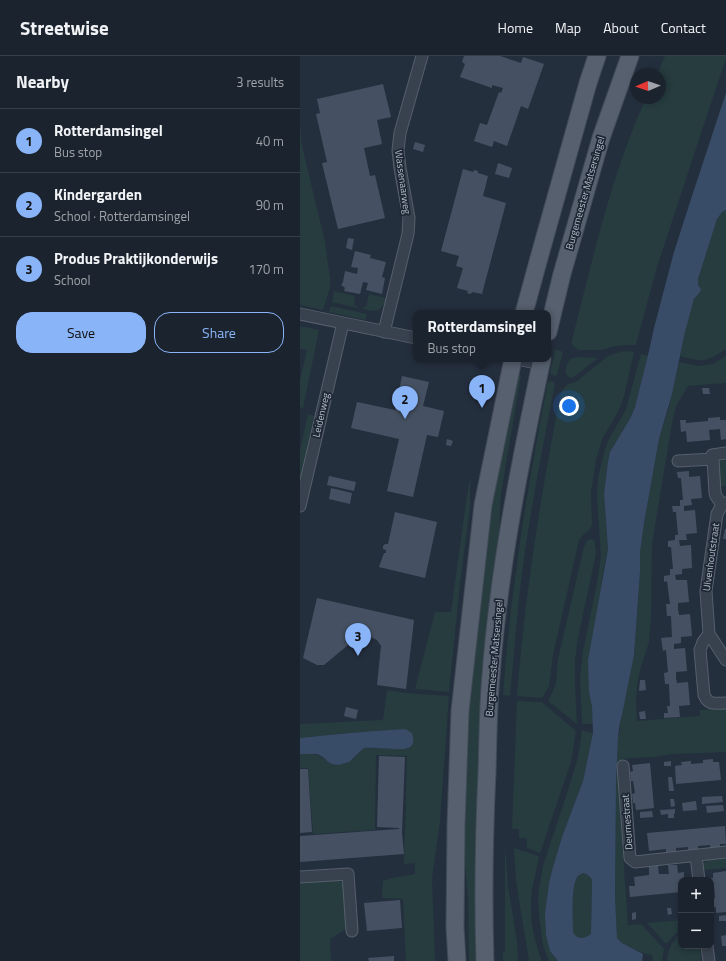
<!DOCTYPE html>
<html lang="en">
<head>
<meta charset="utf-8">
<style>
  :root { --surface:#1b232e; --page:#282f3a; --text:#f1f3f6; --muted:#a0a4aa; --line:#39404a; --accent:#8ab4f8 }
  body { margin:0; font-family:"Titillium Web",sans-serif; background:var(--page); color:var(--text) }
  .controls { position:absolute; right:12px; bottom:12px; display:grid; overflow:hidden; border-radius:8px; box-shadow:0 2px 6px #0003 }
  .controls button { width:36px; height:36px; display:grid; place-items:center; padding:0; border:0; border-bottom:1px solid var(--line); background:var(--surface); color:var(--text); font:20px sans-serif }
  .compass { position:absolute; left:330px; top:12px; width:36px; height:36px; border-radius:50%; background:var(--surface); box-shadow:0 2px 6px #0003; rotate:268deg }
  .you { position:absolute; left:269px; top:350px; width:14px; height:14px; margin:-10px; border:3px solid #fff; border-radius:50%; background:#1a73e8; box-shadow:0 0 0 6px #1a73e833 }
  .badge { display:grid; place-items:center; width:26px; height:26px; border-radius:50%; background:var(--accent); color:#111; font-size:13px; font-weight:700 }
  .pin { position:absolute; translate:-50% -33px; filter:drop-shadow(0 1px 2px #0008) }
  .pin::after { content:''; position:absolute; top:21px; width:14px; height:12px; background:inherit; clip-path:polygon(0 0,100% 0,50% 100%) }
  .popup { position:absolute; left:113px; top:254px; width:138px; height:52px; box-sizing:border-box; display:grid; place-content:center; border-radius:8px; background:var(--surface); filter:drop-shadow(0 1px 3px #0005); font-size:13px; white-space:nowrap; color:var(--muted) }
  .popup b { font-size:15px; color:var(--text) }
  .popup::after { content:''; position:absolute; left:50%; top:100%; margin-left:-8px; border:8px solid transparent; border-top-color:var(--surface) }
  .list { margin:0; padding:0; list-style:none }
  h2 { display:flex; justify-content:space-between; align-items:center; height:52px; margin:0; padding:0 16px; font-size:17px }
  h2 small { font-size:13px; font-weight:400; color:var(--muted) }
  .list li { display:grid; grid-template-columns:26px 1fr auto; gap:12px; align-items:center; box-sizing:border-box; height:64px; padding:0 16px; border-top:1px solid var(--line) }
  .list b { display:block; font-size:15px; white-space:nowrap }
  .list p { margin:0; font-size:13px; white-space:nowrap; color:var(--muted) }
  .list em { font-size:13px; font-style:normal; color:var(--muted) }
  .actions { display:flex; gap:8px; padding:12px 16px }
  .actions a { flex:1; padding:9px 0; border:1px solid var(--accent); border-radius:16px; text-align:center; font-size:14px; color:var(--accent) }
  .actions .main { background:var(--accent); color:#111 }
  .map { position:relative; flex:none; width:426px; height:905px; overflow:hidden }
  header { display:flex; align-items:center; gap:24px; box-sizing:border-box; height:56px; padding:0 20px; background:var(--surface); border-bottom:1px solid var(--line) }
  header strong { font-size:19px }
  nav { display:flex; gap:22px; margin-inline-start:auto; font-size:14px }
  main { display:flex }
  aside { flex:1; background:var(--surface) }
  .map>svg:first-child { display:block }
  .green { fill:#263c3f }
  .water { fill:#394c67; fill-rule:evenodd }
  .building { fill:#455162 }
  .lines { fill:none; stroke-linecap:round; stroke-linejoin:round }
  .street-casing { stroke:#565f6c; stroke-width:13 }
  .primary-casing { stroke:#414a57; stroke-width:19 }
  .street { stroke:#38414e; stroke-width:11 }
  .primary { stroke:#56606e; stroke-width:17 }
  .labels { text-anchor:middle; dominant-baseline:central; stroke-width:3.5; stroke-linejoin:round; paint-order:stroke }
  .street-label { font-size:10px; fill:#b4bcc9; stroke:#1d2633 }
</style>
</head>
<body>
<header>
<strong>Streetwise</strong>
<nav><a>Home</a><a>Map</a><a>About</a><a>Contact</a></nav>
</header>
<main>
<aside>
<h2>Nearby<small>3 results</small></h2>
<ul class="list">
<li><span class="badge">1</span><div><b>Rotterdamsingel</b><p>Bus stop</p></div><em>40 m</em></li>
<li><span class="badge">2</span><div><b>Kindergarden</b><p>School · Rotterdamsingel</p></div><em>90 m</em></li>
<li><span class="badge">3</span><div><b>Produs Praktijkonderwijs</b><p>School</p></div><em>170 m</em></li>
</ul>
<div class="actions"><a class="main">Save</a><a>Share</a></div>
</aside>
<div class="map">
<svg width="426" height="905" viewBox="0 0 426 905">
  <rect width="100%" height="100%" fill="#242f3e"/>
  <path class="green" d="M365,0H426V3L413,41L357,211L336,288L334,289H326L315,290L301,294H278L272,288V284C293,202 311,119 346,42H360V18H357Z
    M0,69L2,90L25,186L30,222V232L23,254L0,249Z
    M426,154V293C405,307 403,306 380,300L385,276L394,243L399,237L401,233L398,229V223L417,163L422,156Z
    M34,235L55,240L54,249L57,250V252L32,246Z
    M69,238L86,242C82,257 76,256 63,253V251H66Z
    M31,250L67,258L65,264L29,256Z
    M0,270L19,274L3,352L0,351V324L7,294L0,293Z
    M255,293L263,296L257,319L255,320L250,318Z
    M326,295L334,296L324,340L319,354L302,383L296,404L291,436L292,469L290,473L283,479L279,484L253,599L249,630L242,642L217,640C225,538 241,437 261,336L265,331L268,328L276,326L308,300L320,296Z
    M341,298L348,300L335,351L331,361L310,396L308,405L304,438L308,493L303,517L299,546L289,636L292,651L293,668H282L280,622L283,595L297,527L301,500L297,441L298,422L304,397L308,385L326,353Z
    M426,300V327L388,330L376,350L372,367L352,488L351,563L349,586L340,614L337,630L336,646L337,665L400,660V654L426,652V696L372,698L355,701L330,702L322,703L326,752L320,755L328,869L341,868L364,893L362,905H353L352,899C345,898 340,896 334,893C326,888 324,890 317,882L315,840L316,726L318,681L320,674V666L322,659L334,599L340,516V496L344,467L359,383L368,355L379,306L398,310L413,308Z
    M277,301L298,302L274,321L271,322C262,318 266,309 270,303Z
    M218,318H220L221,320L201,437L178,905H169L168,841L162,776L167,671L181,526L191,455L204,380Z
    M248,325L254,326L255,328C241,399 227,471 219,542C216,575 213,607 210,640L203,639C206,598 210,557 216,516C224,452 236,388 248,325Z
    M8,358L14,360L0,422V394Z
    M426,404V430H420L418,405Z
    M170,422V452L160,527L149,636L115,633L135,556H151L167,439Z
    M290,483L294,484L296,496L295,502L277,587L275,605V629L277,668L248,645L252,637L256,627L258,603L284,491L286,486Z
    M87,634L106,637L149,640L140,765L132,822L135,905H106L103,843L82,842L83,825L92,822L115,818V807L104,808L107,700L76,699L75,774L13,778L8,712H0V698C11,698 18,697 27,705L53,703L64,692L101,693L110,692L105,673C70,675 35,678 0,682V668L83,664Z
    M217,645L242,646L276,675L271,706L240,797L227,792V782H219V773H212Z
    M282,674L293,677L283,725L262,781L253,811L249,827L245,857L250,895L258,905H249L243,889L240,867L238,847L239,832L243,810L267,737L278,702Z
    M205,789L208,830L217,885L218,905H203V897H205Z
    M214,792L239,800C237,812 234,823 232,834C229,858 233,883 242,905H229L216,825Z
    M426,802V812L404,814V807L405,806L408,804Z
    M282,817C287,818 290,820 292,824L291,878C285,883 277,884 273,876C273,863 271,834 276,824C277,821 279,819 282,817Z
    M35,822L39,824L44,828L49,871L30,883L31,905H0V823Z
    M381,864V872L366,888L347,867Z
    M381,877V890H400L401,905H367C369,890 371,888 381,877Z"/>
  <path class="water" d="M426,37V154L422,156L417,163L398,223V229L401,233L400,236L394,243L385,276L372,338L359,383L344,467L340,496V516L334,599L322,659L320,666L318,681L316,726L315,840L317,882L322,887L343,898L342,905H258L250,895L246,879L245,857L249,827L253,811L262,781L283,725L293,677L292,651L289,636L288,604L308,493L304,438L308,405L310,396L331,361L335,351L349,295L354,272L374,196L392,140ZM283,817C287,818 290,820 292,824L291,878C285,883 277,884 273,876C273,863 271,834 276,824C277,820 279,819 283,817Z
    M105,673C109,675 113,677 113,681C114,686 113,690 108,692C99,695 75,691 64,692L49,706L38,709L32,708L27,705L23,701L17,698H0V682C35,678 70,675 105,673Z"/>
  <path class="building" d="M164,0H200L221,7L223,1L244,8L228,53L221,50L207,90L194,85L192,91L174,85L180,67L187,69L199,36L201,37L203,32L192,29V32L160,21L165,8L162,6Z
    M83,28L91,61L77,64L82,88L64,92L70,120L75,119L85,162L38,173L22,107L27,106L16,58L20,57L17,43Z
    M115,86L125,89L123,96L113,93Z
    M198,107L212,112L209,122L195,118Z
    M163,113L173,116L174,114L178,115V117L188,120L183,140L206,147L182,238L172,236L171,238L167,237L168,235L157,232L163,212L156,210L159,200L141,195Z
    M48,182L54,183L52,194L46,192Z
    M55,195L71,199L70,202L86,206L82,221L85,222L82,238L66,234L68,227L63,226L60,238L44,235L45,232L43,230H41L43,226L45,215L57,218L58,212L51,211Z
    M102,320L129,326L123,350L144,355L138,381L127,379L113,441L87,435L99,383L51,372L57,346L95,354Z
    M402,332H409L410,338H403Z
    M420,361V364H426V383L421,384L420,373L409,374L410,384L387,386L386,375L381,376L380,364H386V367L408,365V362Z
    M147,383L153,385L151,390L146,389Z
    M389,415V421L400,420L402,442L391,443L392,449L384,450V455L395,454L397,477L386,478L387,484H379L380,490L391,489L392,512L382,513V518L375,519L376,524H387L389,546L378,547V553L379,559L390,558L392,580L381,581V587L374,588V593L385,592L387,615L376,616V622L377,627L388,626L390,649L379,650L380,661L364,662V657H368L367,650H370L369,628H365L364,617L368,616L366,594L363,595L361,582L372,581L371,560H367L366,548H370L367,525L364,526V520L370,519V513H373L371,491H368V485L375,484V479H378L376,456H373L372,450H380V444H383L381,422H378L377,416Z
    M29,420L56,426L54,435L27,429Z
    M31,432L52,437L50,448L29,443Z
    M95,456L137,466L125,522L79,511L84,497H86V494L83,493V490L85,488H88Z
    M425,473H426V483H423Z
    M17,542L114,564L106,633L77,629L81,590L77,584L66,579H60L24,609H17L3,602Z
    M340,624H345L346,634L339,635Z
    M46,651L58,654L56,663L44,660Z
    M345,655L346,663H340L339,656Z
    M79,700L105,701L102,777L104,798L0,806V780L99,773V772L77,771Z
    M413,703V706H419L421,724L376,728L375,710L382,709L381,706L391,705V708L403,707V704Z
    M371,705V710H364V706Z
    M350,707L354,752L336,754L335,747H333L332,738L335,737L333,725H331L330,716L333,715L332,709Z
    M0,713H8L12,776L0,777Z
    M368,721H372L374,735H369Z
    M422,740L423,746L402,748V741Z
    M370,743H374L375,750L371,751Z
    M396,745L397,754L383,755L382,747Z
    M423,749L424,755L407,757L406,750Z
    M375,753V757L374,758V762H368V758L361,759L360,754Z
    M352,755L353,761L340,762V756Z
    M425,770L426,788H420V792H410V789L398,790V794H393L388,795V791L376,792V796H366V793L349,795L347,777Z
    M368,809H377L378,817L384,816V824H381V836L330,841L329,830H335L334,821L349,819V811L354,810H358L359,818H369Z
    M426,815V856L416,857V851L411,852V842H415L414,831L411,832V824H408V823L413,822V817Z
    M100,844L102,872L67,875L64,847Z
    M367,852H371L372,858L368,859Z
    M336,856V863L332,864V857Z
    M426,859V865H419V860Z
    M426,879V890H422L421,880Z
    M94,900V905H69L68,902Z"/>
  <g class="lines">
    <g class="street-casing">
      <path id="street" d="M0,258L116,282
        M84,276L108,178L109,162L100,112L98,94L100,77L122,0
        M216,303L241,308
        M413,403L415,437L416,440L422,449
        M378,405L413,403L412,399L426,397
        M426,447L422,449L417,458L406,535L409,578L426,604
        M0,450L43,267
        M409,578L403,586L400,594L404,639C409,650 415,647 426,647
        M323,710L330,802L335,806L426,796
        M396,800L399,824
        M0,821L48,818L52,875
        M407,890L409,905"/>
    </g>
    <g class="primary-casing">
      <path id="primary" d="M224,257L239,202L288,27L297,0
        M248,276L262,218L301,82L330,0
        M157,905L155,871L156,769L160,655L183,449L213,303
        M185,905C183,842 184,779 187,716C188,684 188,651 191,619C199,512 220,407 242,303"/>
    </g>
    <use href="#street" class="street"/>
    <use href="#primary" class="primary"/>
  </g>
  <g class="labels">
    <g class="street-label">
      <text transform="translate(103 126) rotate(82)">Wassenaarweg</text>
      <text transform="translate(285 137) rotate(-74)">Burgemeester Matsersingel</text>
      <text transform="translate(21 359) rotate(-77)">Leidenweg</text>
      <text transform="translate(411 501) rotate(-82)">Ulvenhoutstraat</text>
      <text transform="translate(194 602) rotate(-85)">Burgemeester Matsersingel</text>
      <text transform="translate(327 766) rotate(-94)">Deurnestraat</text>
    </g>
  </g>
</svg>
<div class="controls">
<button>+</button>
<button>−</button>
</div>
<svg class="compass" viewBox="-18 -18 36 36"><path d="M0-13l5 13h-10z" fill="#e53935"/><path d="M0 13l5-13h-10z" fill="#a0a4aa"/></svg>
<div class="you"></div>
<div class="pin badge" style="left:182px;top:352px">1</div>
<div class="popup"><b>Rotterdamsingel</b>Bus stop</div>
<div class="pin badge" style="left:105px;top:363px">2</div>
<div class="pin badge" style="left:58px;top:600px">3</div>
</div>
</main>
</body>
</html>
